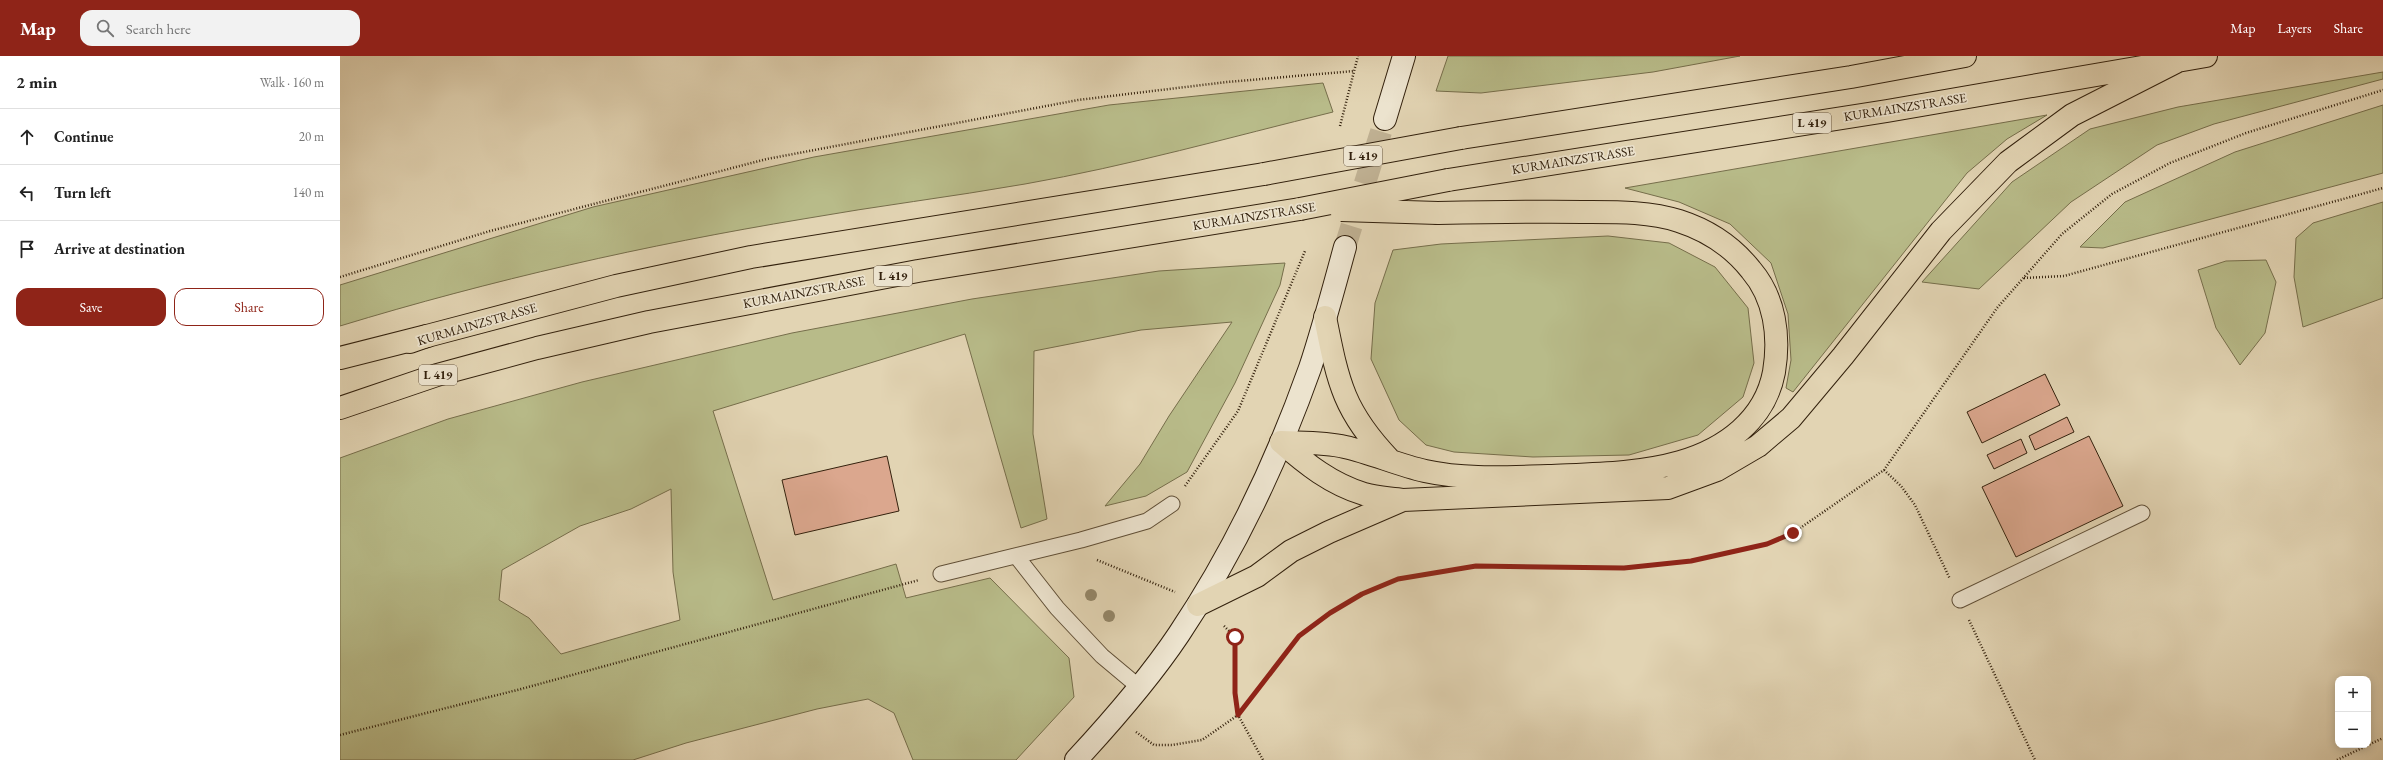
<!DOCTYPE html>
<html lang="en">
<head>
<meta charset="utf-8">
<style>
  :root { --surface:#fff; --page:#f2f2f2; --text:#222; --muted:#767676; --line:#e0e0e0; --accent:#8f2418 }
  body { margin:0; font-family:"EB Garamond",serif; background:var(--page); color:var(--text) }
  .controls { position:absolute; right:12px; bottom:12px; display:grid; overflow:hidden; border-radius:8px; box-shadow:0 2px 10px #0003 }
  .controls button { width:36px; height:36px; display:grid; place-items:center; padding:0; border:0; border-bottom:1px solid var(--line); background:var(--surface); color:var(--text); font:20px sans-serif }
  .stop { position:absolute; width:12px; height:12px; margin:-9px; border:3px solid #8f2418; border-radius:50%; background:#fff }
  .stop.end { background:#8f2418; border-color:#fff; box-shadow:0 1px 4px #0008 }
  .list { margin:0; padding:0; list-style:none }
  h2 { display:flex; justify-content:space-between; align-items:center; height:52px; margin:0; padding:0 16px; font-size:17px }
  h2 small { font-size:13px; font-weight:400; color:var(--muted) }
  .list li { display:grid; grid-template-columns:26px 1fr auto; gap:12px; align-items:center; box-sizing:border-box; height:56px; padding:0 16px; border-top:1px solid var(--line) }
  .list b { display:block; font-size:15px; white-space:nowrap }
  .list em { font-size:13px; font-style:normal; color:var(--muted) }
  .actions { display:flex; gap:8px; padding:12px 16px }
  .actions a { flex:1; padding:9px 0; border:1px solid var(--accent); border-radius:12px; text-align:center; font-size:14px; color:var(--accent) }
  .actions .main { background:var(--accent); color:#fff }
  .icon { flex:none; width:22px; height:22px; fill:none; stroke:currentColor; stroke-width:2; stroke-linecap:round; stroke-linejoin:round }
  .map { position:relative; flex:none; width:2043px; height:704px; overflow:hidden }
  header { display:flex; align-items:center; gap:24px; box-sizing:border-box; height:56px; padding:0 20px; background:var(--accent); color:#fff }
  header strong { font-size:19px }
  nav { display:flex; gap:22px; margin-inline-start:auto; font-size:14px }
  .search { width:280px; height:36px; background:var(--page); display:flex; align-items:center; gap:10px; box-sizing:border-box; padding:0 14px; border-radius:12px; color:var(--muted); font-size:15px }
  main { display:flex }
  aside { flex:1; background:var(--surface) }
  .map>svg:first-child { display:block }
  .green { fill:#b8bb89; stroke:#766e4b; fill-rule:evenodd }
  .building { fill:#dba78e; stroke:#33210d }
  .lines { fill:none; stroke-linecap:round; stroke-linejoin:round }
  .secondary-tunnel { stroke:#bfb092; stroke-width:22; stroke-dasharray:22 11; stroke-linecap:butt }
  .service-casing { stroke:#5f4e36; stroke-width:17 }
  .secondary-casing { stroke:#33210d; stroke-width:24 }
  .trunk-casing { stroke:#33210d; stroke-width:24 }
  .motorway-casing { stroke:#33210d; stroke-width:24 }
  .path { stroke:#33210d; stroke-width:2.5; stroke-dasharray:1 2; stroke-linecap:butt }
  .service { stroke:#ece3ce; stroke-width:15 }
  .secondary { stroke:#ece3ce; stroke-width:22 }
  .trunk { stroke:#e2d4b3; stroke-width:22 }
  .motorway { stroke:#e2d4b3; stroke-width:22 }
  .trunk-bridge-casing { stroke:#33210d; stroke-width:24; stroke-linecap:butt }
  .trunk-bridge { stroke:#e2d4b3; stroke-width:22 }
  .tree { fill:#948769 }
  .route { stroke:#8f2418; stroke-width:5 }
  .labels { text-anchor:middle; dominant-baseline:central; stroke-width:3.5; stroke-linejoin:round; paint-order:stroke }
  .shield { fill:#ece3ce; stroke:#6a5b47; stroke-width:1 }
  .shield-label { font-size:12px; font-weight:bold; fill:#33210d }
  .street-label { font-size:13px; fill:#33210d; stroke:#ece3ce }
</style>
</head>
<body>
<header>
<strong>Map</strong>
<div class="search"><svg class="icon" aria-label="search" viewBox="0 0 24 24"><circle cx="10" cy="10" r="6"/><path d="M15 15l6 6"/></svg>Search here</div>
<nav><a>Map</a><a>Layers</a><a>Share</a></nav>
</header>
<main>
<aside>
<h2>2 min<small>Walk · 160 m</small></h2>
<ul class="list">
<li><svg class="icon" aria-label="ahead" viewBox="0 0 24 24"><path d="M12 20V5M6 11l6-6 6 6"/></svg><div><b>Continue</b></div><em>20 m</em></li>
<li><svg class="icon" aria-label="left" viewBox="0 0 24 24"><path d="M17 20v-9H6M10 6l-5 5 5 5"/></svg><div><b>Turn left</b></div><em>140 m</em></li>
<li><svg class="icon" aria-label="arrive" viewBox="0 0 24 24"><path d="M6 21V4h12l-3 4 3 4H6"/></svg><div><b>Arrive at destination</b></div></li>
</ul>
<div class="actions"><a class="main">Save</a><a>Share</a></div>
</aside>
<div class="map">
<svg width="2043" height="704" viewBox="0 0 2043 704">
  <rect width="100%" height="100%" fill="#e2d4b3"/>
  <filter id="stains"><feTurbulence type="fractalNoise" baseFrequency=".005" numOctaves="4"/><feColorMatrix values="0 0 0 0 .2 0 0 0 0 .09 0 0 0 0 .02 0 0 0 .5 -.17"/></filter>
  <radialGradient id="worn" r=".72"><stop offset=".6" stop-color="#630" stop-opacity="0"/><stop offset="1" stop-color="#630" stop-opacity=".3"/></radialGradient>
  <path class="green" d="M1108,0H1400L1313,16L1141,37L1096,35Z
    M2043,16V23L1874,68L1817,89L1731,146L1639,233L1582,226L1672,126L1750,73L1838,51Z
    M983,27L993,56C891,81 788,110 685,128C611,141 536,150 463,163C306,189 151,224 0,270V229L253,151L474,101L769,49Z
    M2043,49V117L1763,192L1740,191L1785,146L1895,96Z
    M1707,59L1667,83L1627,117L1453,336L1446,332L1451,304L1448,258L1431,207L1390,168L1339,146L1285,132Z
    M2043,146V242L1963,271L1954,221L1956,182L1973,167Z
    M1268,180L1329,187L1375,211L1408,252L1414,307L1403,341L1358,379L1289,399L1193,401L1114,396L1086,389L1059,364L1031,303L1035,247L1053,194L1101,188Z
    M1926,204L1936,226L1925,277L1900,309L1876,272L1858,214L1886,205Z
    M945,207L940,229L895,327L847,416L806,440L765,450L800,408L829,360L892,266L801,274L694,295L693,378L707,463L681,472L625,278L373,355L433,544L556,508L566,542L650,522L729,602L734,641L676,704H573L554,657L528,643L477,653L346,687L293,704H0V402L108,363L242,326L452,277L632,243L819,215ZM331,433L333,516L340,564L221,598L189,562L159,544L162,514L240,470L291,453Z"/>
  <path class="building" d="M1705,318L1720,349L1642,387L1627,356Z
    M1727,361L1734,376L1695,394L1689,380Z
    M1749,380L1783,450L1676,501L1642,431Z
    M1681,383L1687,397L1654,413L1647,399Z
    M547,400L559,455L455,479L442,424Z"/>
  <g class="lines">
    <path class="secondary-tunnel" d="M1005,191L1045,63"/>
    <g class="service-casing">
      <path id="service" d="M677,501L717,552L762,600L799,631
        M601,518L741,484L807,465L832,448
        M1620,544L1802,457"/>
    </g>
    <g class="secondary-casing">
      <path id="secondary" d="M1045,63L1064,0
        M736,704C773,664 809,623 839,578C894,496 937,405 970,312C983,273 994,231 1005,191"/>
    </g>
    <g class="trunk-casing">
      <path id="trunk" d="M1121,82L1511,21L1625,0
        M1108,124L1547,55L1866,0
        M985,261C998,326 1003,355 1050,404
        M70,286L87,280L276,230L411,201L924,118
        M0,352L97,319L197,292L309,266L578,215L960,153
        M941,386C966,408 991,428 1024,438C1036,442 1050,442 1063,444L1328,432L1377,414L1418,390L1451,362L1503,300L1601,175L1668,106L1732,59L1836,6
        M941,386C962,387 984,386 1005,391C1032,397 1058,409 1085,415C1126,424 1167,421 1208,420C1251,418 1298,418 1340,406C1385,393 1425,364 1434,316C1440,280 1435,242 1411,214C1392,190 1367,174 1339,165C1311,156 1280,156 1251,156C1200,155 1149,156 1098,157
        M858,549L917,520L951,495L989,476L1063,444"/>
    </g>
    <g class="motorway-casing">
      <path id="motorway" d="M0,302L87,280"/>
    </g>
    <path class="path" d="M1000,70L1018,0
      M0,221L150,175L427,103L738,44L887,26L1014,15
      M1684,222L1724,220L2043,132
      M1544,414L1561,430L1575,449L1610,523
      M845,430L898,355L965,195
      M757,504L835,536
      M1629,564L1695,704
      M884,570L895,581V637L898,659L923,704
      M796,676L814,689H832L862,684L898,659L959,580L990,557L1022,538L1058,523L1136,510L1284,512L1351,505L1427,488L1453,477L1544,414L1657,252L1722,178L1772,138L1830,107L1906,77L2043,34
      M0,679L181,633L579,524
      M1997,704L2043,682"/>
    <use href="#service" class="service"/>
    <use href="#secondary" class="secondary"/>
    <use href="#trunk" class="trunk"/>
    <use href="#motorway" class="motorway"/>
    <g class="trunk-bridge-casing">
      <path id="trunk-bridge" d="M924,118L1121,82
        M960,153L1108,124
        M1001,154L1098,157"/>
    </g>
    <use href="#trunk-bridge" class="trunk-bridge"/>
  </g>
  <g class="tree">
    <circle cx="751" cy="539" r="6"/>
    <circle cx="769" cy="560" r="6"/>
  </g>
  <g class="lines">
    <path class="route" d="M895,581V637L898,659L959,580L990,557L1022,538L1058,523L1136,510L1284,512L1351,505L1427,488L1453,477"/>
  </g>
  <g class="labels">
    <g class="shield">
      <rect x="1453" y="57" width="38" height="20" rx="3"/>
      <rect x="1004" y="90" width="38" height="20" rx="3"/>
      <rect x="534" y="210" width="38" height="20" rx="3"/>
      <rect x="79" y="309" width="38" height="20" rx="3"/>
    </g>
    <g class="shield-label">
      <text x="1472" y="67">L 419</text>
      <text x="1023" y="100">L 419</text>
      <text x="553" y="220">L 419</text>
      <text x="98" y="319">L 419</text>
    </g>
    <g class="street-label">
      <text transform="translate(1565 51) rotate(-9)">KURMAINZSTRASSE</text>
      <text transform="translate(1233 104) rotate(-9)">KURMAINZSTRASSE</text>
      <text transform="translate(914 160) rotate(-9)">KURMAINZSTRASSE</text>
      <text transform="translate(464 236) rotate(-11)">KURMAINZSTRASSE</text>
      <text transform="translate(137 268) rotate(-16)">KURMAINZSTRASSE</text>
    </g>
  </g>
  <rect width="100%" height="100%" filter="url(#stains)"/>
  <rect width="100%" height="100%" fill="url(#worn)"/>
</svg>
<div class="controls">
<button>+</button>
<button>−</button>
</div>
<div class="stop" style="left:895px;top:581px"></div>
<div class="stop end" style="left:1453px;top:477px"></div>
</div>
</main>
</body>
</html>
